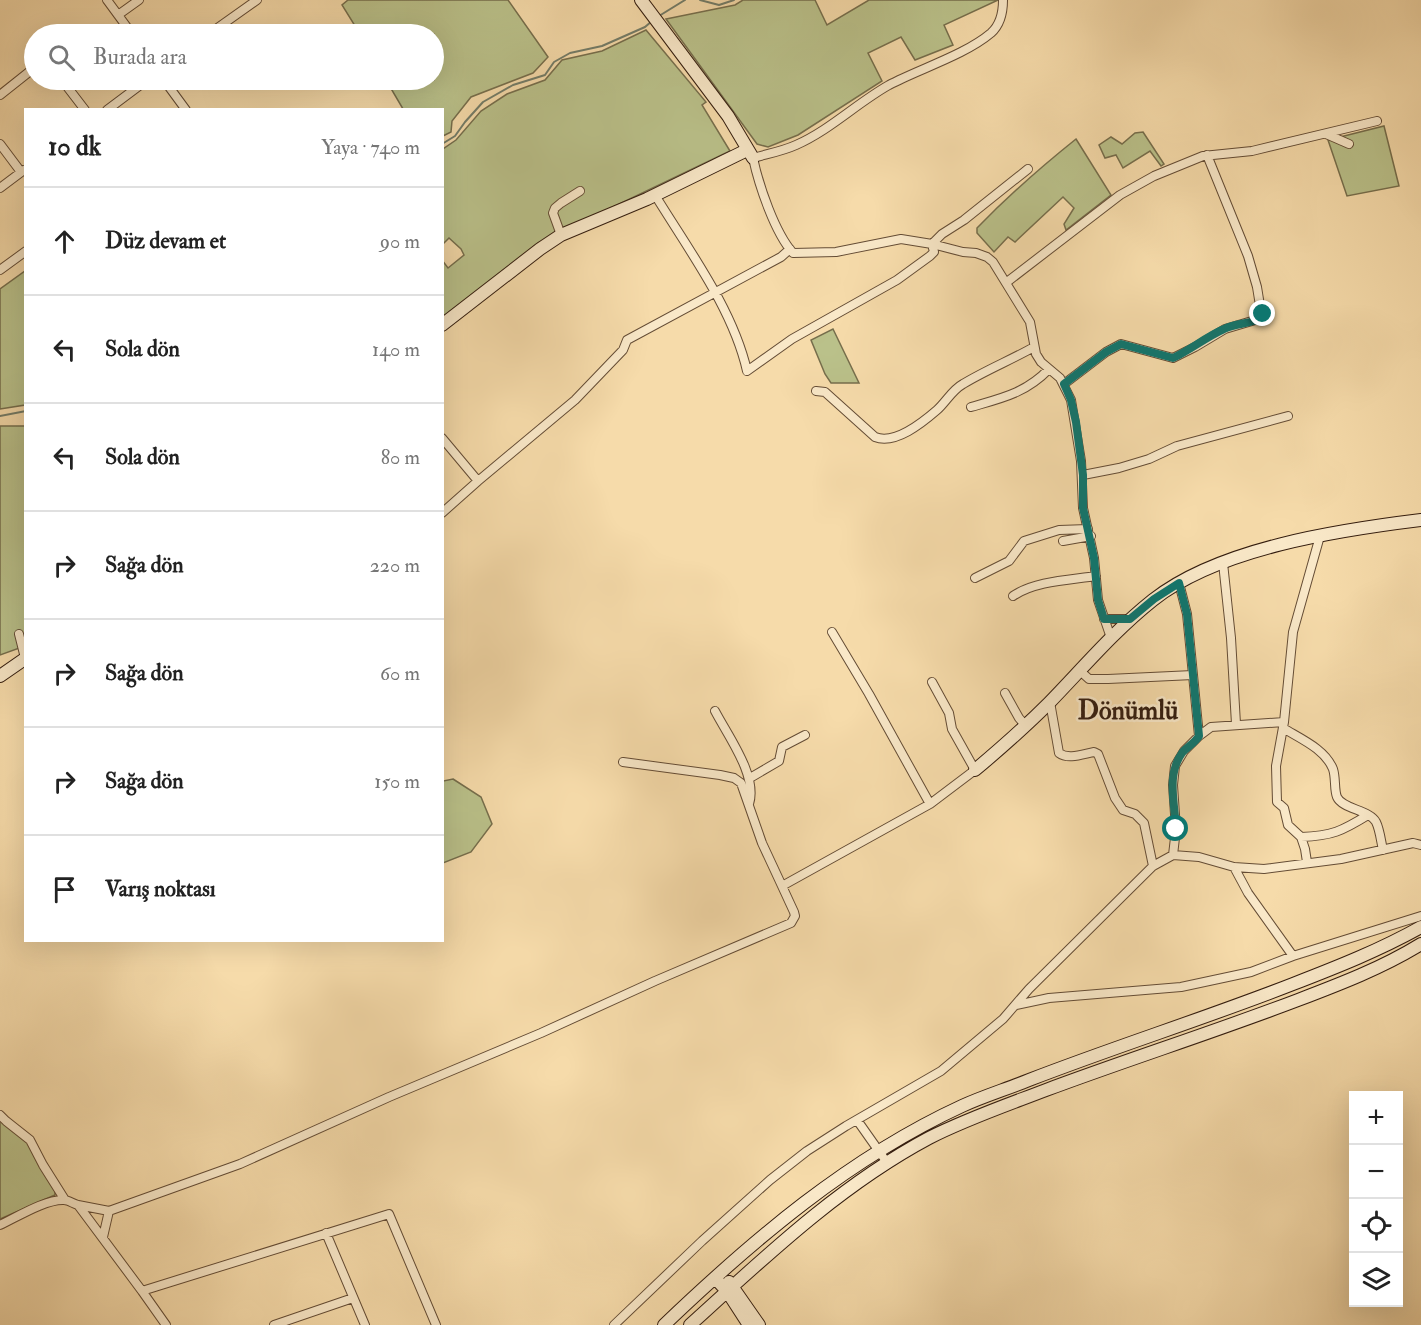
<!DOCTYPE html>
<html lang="tr">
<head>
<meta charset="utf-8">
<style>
  :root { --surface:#fff; --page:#f2f2f2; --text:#222; --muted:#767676; --line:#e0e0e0 }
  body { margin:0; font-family:"IM FELL Double Pica",serif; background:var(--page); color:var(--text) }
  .controls { position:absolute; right:18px; bottom:18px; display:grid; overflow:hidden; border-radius:0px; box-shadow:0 6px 24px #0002 }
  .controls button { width:54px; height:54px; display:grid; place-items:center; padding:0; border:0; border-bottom:2px solid var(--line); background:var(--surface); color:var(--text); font:30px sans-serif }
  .stop { position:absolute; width:18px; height:18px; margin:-14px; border:4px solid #0f766e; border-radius:50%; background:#fff }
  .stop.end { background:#0f766e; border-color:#fff; box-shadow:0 2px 6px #0008 }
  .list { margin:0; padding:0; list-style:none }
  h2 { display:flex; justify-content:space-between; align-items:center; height:78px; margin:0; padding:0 24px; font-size:26px }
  h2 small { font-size:20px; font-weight:400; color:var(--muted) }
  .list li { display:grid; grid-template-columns:39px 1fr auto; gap:18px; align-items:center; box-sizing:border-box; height:108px; padding:0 24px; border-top:2px solid var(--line) }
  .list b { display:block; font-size:22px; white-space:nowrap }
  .list em { font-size:20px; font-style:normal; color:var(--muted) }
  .icon { flex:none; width:33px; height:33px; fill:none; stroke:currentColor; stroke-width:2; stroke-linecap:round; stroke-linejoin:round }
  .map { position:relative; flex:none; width:1421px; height:1325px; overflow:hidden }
  .search { position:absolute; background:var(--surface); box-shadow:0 6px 24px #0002; left:24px; top:24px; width:420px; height:66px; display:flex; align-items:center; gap:15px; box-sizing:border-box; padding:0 21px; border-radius:33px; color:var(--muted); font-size:22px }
  .panel { position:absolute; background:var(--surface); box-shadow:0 6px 24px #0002; left:24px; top:108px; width:420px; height:834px; border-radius:0px }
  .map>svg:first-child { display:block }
  .green { fill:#bac18a; stroke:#766e4c; stroke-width:1.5 }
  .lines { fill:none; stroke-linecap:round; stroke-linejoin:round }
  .stream { stroke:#737c68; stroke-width:2 }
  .street-casing { stroke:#644c35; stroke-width:10 }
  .secondary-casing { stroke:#331c0e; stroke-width:14 }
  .street { stroke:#f9e8c8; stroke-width:8 }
  .secondary { stroke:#f9e8c8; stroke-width:12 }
  .route { stroke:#0f766e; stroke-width:8 }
  .labels { text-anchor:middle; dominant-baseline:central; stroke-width:5; stroke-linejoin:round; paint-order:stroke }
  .district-label { font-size:26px; font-weight:bold; fill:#331c0e; stroke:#f9e8c8 }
</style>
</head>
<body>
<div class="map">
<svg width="1421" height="1325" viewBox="0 0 1421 1325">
  <rect width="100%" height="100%" fill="#f6dbaa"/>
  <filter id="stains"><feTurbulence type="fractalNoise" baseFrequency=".00333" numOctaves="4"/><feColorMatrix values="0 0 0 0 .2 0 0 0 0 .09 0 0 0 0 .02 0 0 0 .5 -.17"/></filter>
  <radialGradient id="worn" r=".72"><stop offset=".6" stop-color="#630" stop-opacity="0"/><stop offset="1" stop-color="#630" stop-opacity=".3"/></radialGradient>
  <path class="green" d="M348,0H508L548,57L533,73L471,97L452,121L451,132L443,136L442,110L403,109L386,80H434V34H360L342,5Z
    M743,0H815L827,25L869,0H998L944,25L953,45L915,60L901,37L868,53L882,81L798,135L768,147L757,144L666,19L735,5Z
    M646,30L706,102L702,105L730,151L538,243L443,321L442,260L448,268L464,255L461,249L449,238L443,244V149L456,140L481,111L507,94L545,80L562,60L602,51Z
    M1384,126L1399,186L1347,196L1328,140Z
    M1143,132L1164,164L1161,166L1150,151L1123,168L1116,155L1105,158L1099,145L1111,137L1122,144L1135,133Z
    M1076,139L1111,195L1066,230L1064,224L1074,208L1063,197L1015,242L1008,237L994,252L977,233V228C1008,196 1041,167 1076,139Z
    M25,271V405L0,409V289Z
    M833,329L859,383H831L825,374L811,340Z
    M0,426H26L25,646L0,655Z
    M453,779L481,797L492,824L471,852L443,863V781Z
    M0,1120C8,1128 19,1133 26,1141C38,1155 46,1174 55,1190V1195L0,1219Z"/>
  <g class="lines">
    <path class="stream" d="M700,0L719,5L734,0
      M659,16L685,0
      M442,144L455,136L465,122L483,102L513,85L545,75L554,62L570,53L602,46L645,27L652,21
      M0,416L26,411"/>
    <g class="street-casing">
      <path id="street" d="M107,0L132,34
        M1003,0C1003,12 1000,25 991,33C965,55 919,69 889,85C857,103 830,130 796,145C783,151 767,154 753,158C759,186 775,233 793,253L836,252L901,239L932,244L963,252L976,253L987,257L993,262L1030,322L1036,354L1041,362L1060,378L1071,400L1081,461L1083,508L1094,558L1098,600L1111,638
        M118,15L139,0
        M209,34L257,0
        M62,80L85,110
        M164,80L186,110
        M0,95L34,68
        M107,110L147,80
        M1326,134L1349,144
        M0,144L21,172
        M0,188L24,170
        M655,195C688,249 733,309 747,371L792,339L897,280L930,256L934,252L932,244L942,234L964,220L1028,169
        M561,235L553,213L555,208L561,203L580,191
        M0,270L26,251
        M1007,282L1120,195L1154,176L1203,156L1252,151L1377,121
        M1064,384L1106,352L1121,344L1173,358L1195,347L1225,329L1262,318L1257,287L1248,256L1207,155
        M816,391L825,392L875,437C895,445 922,423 937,410C946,402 952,390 963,384C986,370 1011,360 1034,347
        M971,407C1002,398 1026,393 1049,369
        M442,438L478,481
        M1083,475L1119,468L1149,459L1177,446L1288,416
        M442,513L478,481L575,400L623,350L627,340L781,257L790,249
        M1063,541L1091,536
        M1223,563L1231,638L1236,724
        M975,578L1009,561L1024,541L1059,530L1088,529
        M1013,596C1035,581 1070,580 1096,576
        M1104,619H1130
        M832,632L869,694L930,804
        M19,634L25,658
        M1079,670L1089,679H1108L1193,675
        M1005,693L1019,718L1026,726
        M1050,702L1059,753C1068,760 1083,754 1094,752L1098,754L1115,798L1123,810L1135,814L1144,823L1153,866
        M715,711C728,736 758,776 749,804
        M1283,728C1301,739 1325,749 1333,769C1336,778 1334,790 1337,797C1342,809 1370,810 1376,822C1380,830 1381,842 1383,850
        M1199,736L1211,727L1284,722
        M623,762L720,775L734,778L741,783L762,843L782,886
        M750,778L779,761L782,747L805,735
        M1301,837C1332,836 1342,831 1368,815
        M1173,855L1199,857L1234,867L1248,893L1293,956
        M1307,862L1305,849L1301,837L1288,825L1284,808L1277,802L1276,766L1284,722L1293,632L1320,536
        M1234,867L1264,869L1341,859L1413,843L1421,845
        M1016,1005L1049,998L1181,987L1251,972L1293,956L1421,916
        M0,1115L6,1121L30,1140L43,1165L65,1200
        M857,1120L888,1164
        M78,1205L109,1211L240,1164L389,1097L541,1033L655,981L791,923L795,916L794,912L782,886L930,804L975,770L952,729L949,713L932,682
        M0,1225C17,1217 46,1199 64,1200C68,1200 74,1204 78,1205L142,1291
        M326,1233L365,1325
        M103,1237L109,1211
        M166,1325L142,1291L389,1214L436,1325
        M274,1325L353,1298
        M614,1325L702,1241L770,1180L807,1151L846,1126L941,1071L1003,1019L1029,989L1153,866L1173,855L1176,829L1173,785L1175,766L1184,751L1199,736L1187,614L1179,583"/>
    </g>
    <g class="secondary-casing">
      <path id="secondary" d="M641,0L728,116L753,158
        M442,325L540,249L561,235L647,199L747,150
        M0,676L26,658
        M975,770C1000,749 1025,727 1049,703C1083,668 1114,631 1153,600C1219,548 1339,530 1421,520
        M715,1278L727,1291L749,1325
        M729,1282L759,1325
        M664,1325C753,1240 849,1158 962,1106C984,1096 1007,1089 1029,1080C1117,1046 1206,1018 1293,984C1337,967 1380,950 1421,927
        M690,1325C765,1257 839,1186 929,1138C966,1119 1007,1105 1046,1090C1129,1059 1214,1032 1298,1000C1340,984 1382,968 1421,944"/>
    </g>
    <use href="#street" class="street"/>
    <use href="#secondary" class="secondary"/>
  </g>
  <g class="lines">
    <path class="route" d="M1176,829C1175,804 1166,775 1182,753C1187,747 1195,743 1199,736L1187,614L1179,583L1154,599L1130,619H1104L1098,600L1094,558L1083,508V475L1076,422L1071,400L1064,384L1106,352L1121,344L1173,358C1190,350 1206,337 1224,329C1236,323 1250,324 1262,318L1263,314"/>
  </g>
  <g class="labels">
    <g class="district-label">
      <text x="1128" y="711">Dönümlü</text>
    </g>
  </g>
  <rect width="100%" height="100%" filter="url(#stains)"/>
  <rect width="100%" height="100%" fill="url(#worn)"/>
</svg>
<div class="controls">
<button>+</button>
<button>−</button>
<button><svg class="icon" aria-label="locate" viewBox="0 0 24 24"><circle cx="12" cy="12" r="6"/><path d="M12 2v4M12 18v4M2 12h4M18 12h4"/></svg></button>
<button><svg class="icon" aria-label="layers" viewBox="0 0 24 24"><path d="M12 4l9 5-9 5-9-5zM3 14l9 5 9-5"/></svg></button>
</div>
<div class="stop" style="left:1176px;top:829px"></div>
<div class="stop end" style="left:1263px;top:314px"></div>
<div class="search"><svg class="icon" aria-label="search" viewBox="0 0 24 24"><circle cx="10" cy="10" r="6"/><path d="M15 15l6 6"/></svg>Burada ara</div>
<section class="panel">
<h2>10 dk<small>Yaya · 740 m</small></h2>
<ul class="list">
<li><svg class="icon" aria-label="ahead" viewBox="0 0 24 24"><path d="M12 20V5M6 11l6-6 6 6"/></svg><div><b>Düz devam et</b></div><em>90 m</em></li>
<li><svg class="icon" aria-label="left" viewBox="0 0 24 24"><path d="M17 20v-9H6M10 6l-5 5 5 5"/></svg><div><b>Sola dön</b></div><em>140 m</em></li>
<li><svg class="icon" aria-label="left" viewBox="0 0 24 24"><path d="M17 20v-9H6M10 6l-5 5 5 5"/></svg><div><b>Sola dön</b></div><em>80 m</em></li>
<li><svg class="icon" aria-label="right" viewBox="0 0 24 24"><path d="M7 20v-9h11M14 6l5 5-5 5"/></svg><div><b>Sağa dön</b></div><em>220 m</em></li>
<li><svg class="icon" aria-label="right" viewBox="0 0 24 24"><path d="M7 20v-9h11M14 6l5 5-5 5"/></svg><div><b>Sağa dön</b></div><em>60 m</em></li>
<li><svg class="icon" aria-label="right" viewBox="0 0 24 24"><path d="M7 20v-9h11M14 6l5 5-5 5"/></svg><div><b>Sağa dön</b></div><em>150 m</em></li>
<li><svg class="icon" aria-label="arrive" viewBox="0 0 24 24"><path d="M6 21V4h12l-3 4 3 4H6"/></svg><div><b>Varış noktası</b></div></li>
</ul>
</section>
</div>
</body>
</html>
